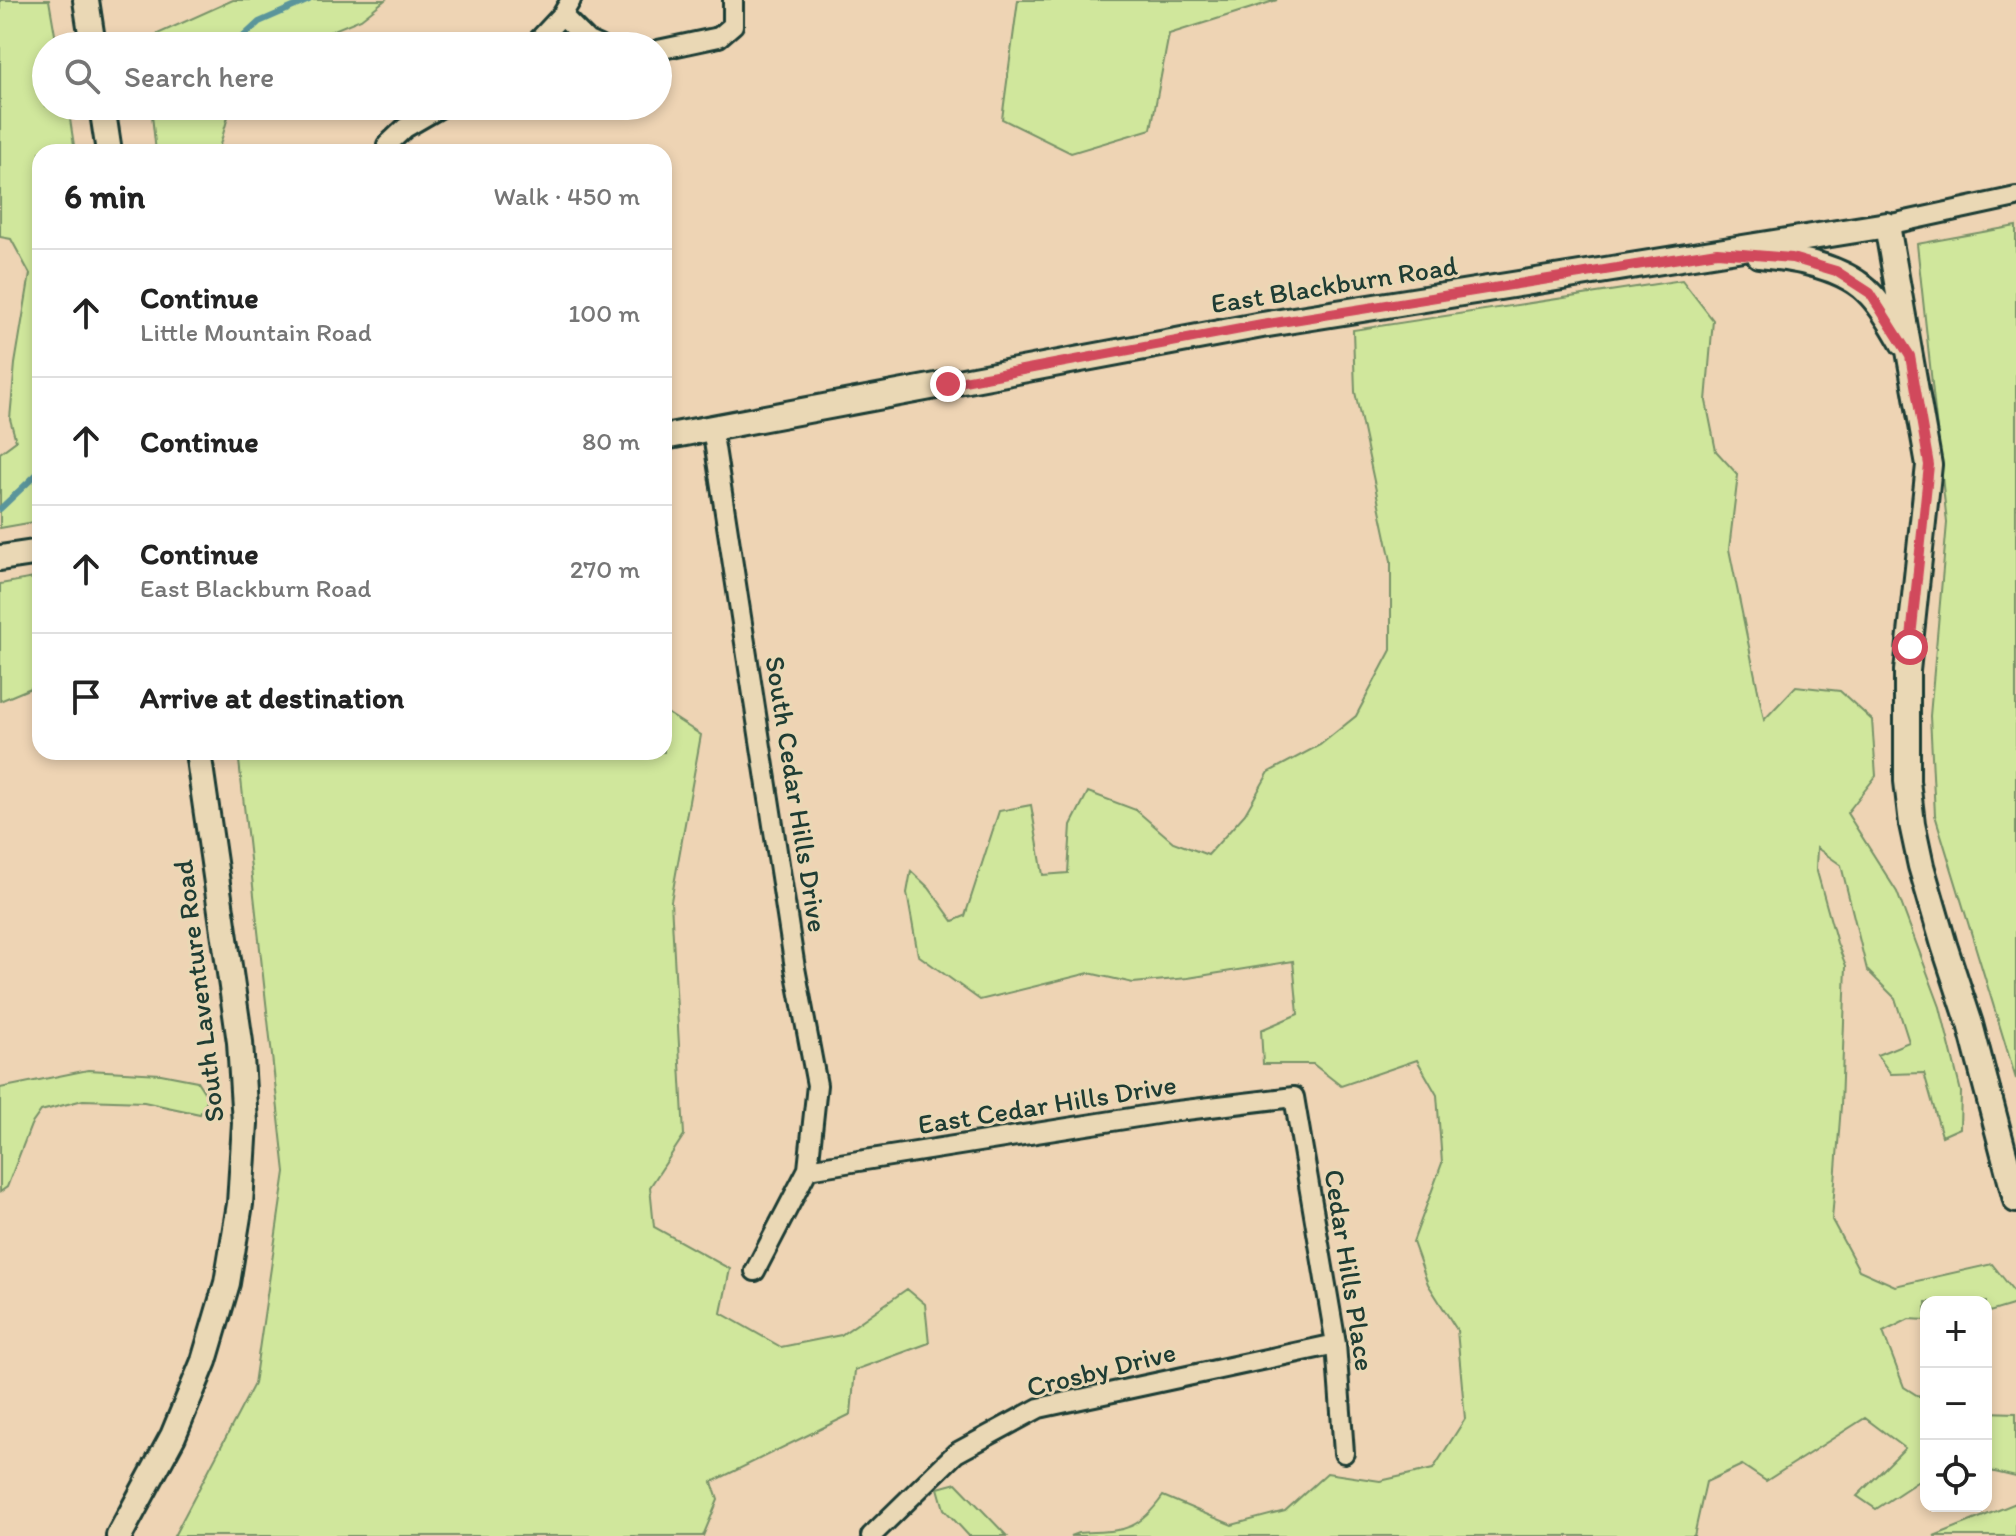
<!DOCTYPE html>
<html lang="en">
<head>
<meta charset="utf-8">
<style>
  :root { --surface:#fff; --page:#f2f2f2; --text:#222; --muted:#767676; --line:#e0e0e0 }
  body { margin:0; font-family:Itim,sans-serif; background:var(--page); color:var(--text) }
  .controls { position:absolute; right:24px; bottom:24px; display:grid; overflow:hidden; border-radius:16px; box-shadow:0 4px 12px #0003 }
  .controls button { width:72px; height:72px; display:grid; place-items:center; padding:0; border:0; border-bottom:2px solid var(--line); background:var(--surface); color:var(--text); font:40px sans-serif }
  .stop { position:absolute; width:24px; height:24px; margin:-18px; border:6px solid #d1495b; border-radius:50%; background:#fff }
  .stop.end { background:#d1495b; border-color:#fff; box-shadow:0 2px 8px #0008 }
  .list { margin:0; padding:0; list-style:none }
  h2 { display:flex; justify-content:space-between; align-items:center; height:104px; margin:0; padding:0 32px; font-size:34px }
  h2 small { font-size:26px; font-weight:400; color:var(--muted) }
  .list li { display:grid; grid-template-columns:52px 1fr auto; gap:24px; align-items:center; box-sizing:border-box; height:128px; padding:0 32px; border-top:2px solid var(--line) }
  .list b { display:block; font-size:30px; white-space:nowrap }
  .list p { margin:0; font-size:26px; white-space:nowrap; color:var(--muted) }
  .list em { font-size:26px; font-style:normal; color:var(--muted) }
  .icon { flex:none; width:44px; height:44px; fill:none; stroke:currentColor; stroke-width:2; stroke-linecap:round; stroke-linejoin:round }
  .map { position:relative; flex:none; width:2016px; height:1536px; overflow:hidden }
  .search { position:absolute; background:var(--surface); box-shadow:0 4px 12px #0003; left:32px; top:32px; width:640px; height:88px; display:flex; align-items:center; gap:20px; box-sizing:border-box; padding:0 28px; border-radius:44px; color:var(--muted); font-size:30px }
  .panel { position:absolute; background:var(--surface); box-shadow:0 4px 12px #0003; left:32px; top:144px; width:640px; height:616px; border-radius:24px }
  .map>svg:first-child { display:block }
  .green { fill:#d0e79c; stroke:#789268; stroke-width:2 }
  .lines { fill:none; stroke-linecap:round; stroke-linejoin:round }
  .stream { stroke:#5a959b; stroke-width:6 }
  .minor-casing { stroke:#1f3d34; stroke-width:24 }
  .tertiary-casing { stroke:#1f3d34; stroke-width:30 }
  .minor { stroke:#ead8b5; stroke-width:18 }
  .tertiary { stroke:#ead8b5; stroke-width:24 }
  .route { stroke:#d1495b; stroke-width:10 }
  .labels { text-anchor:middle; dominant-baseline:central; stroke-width:6; stroke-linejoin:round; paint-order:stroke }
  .street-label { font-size:28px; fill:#1f3d34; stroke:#ead8b5 }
</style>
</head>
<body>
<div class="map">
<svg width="2016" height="1536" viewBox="0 0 2016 1536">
  <rect width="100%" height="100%" fill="#eed4b4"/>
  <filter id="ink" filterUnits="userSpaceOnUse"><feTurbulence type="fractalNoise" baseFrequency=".0125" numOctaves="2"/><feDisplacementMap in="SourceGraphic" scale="16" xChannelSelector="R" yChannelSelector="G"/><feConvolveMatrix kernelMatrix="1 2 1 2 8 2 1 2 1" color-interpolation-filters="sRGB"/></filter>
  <g filter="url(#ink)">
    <path class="green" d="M0,0H49L57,46H46V106H68L75,152H40V521L0,528V453L16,441L10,419L15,364L30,274L11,239L0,237Z
      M233,0H385L361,19L295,46H145L144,40Z
      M1018,0H1277L1169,34L1151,129L1071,153L1002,119Z
      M151,106H231L218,152H156Z
      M2016,226V1079L1935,815L1930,716L1947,523L1917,244Z
      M1682,280L1713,320L1706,401L1716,451L1738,475L1729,549L1764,720L1796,686L1840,691L1872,720L1876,776L1847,813L1897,892L1940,1007L1961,1092L1960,1128L1942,1136L1924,1073L1891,1074L1877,1055L1909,1042L1895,998L1867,970L1841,865L1817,848L1816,868L1837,943L1846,966L1841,1106L1832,1220L1859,1270L1895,1286L1992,1264L2016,1294V1304L1986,1313V1302H1926V1320L1909,1319L1883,1332L1904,1387L1926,1401V1476L1876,1509L1857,1496L1905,1448L1865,1418L1766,1481L1742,1465L1706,1482L1694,1536H1070L1078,1533C1121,1530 1135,1535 1163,1496L1232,1525L1285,1511L1327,1473L1380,1481L1433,1469L1465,1419L1457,1330L1428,1284L1413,1242L1442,1163L1437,1095L1417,1060L1341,1086L1313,1064H1263L1261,1030L1298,1014L1293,961L1188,978L1133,983L1089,973L980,1000L918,955L907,893L911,871L929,888L953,921L965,916L999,811L1031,805L1043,875L1068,873L1071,825L1088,792L1136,810L1173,842L1208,855L1245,814L1269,772L1320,745L1356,716L1391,650V561L1355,392L1353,330Z
      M40,577L38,685L0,701V584Z
      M664,711L701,735L671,901L684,1135L650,1187L654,1227L730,1269L721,1313L781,1347L841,1335L907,1289L925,1304L929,1343L855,1370L851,1414L712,1482L718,1500L703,1536H174L254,1384L285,1172L238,752H664Z
      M88,1070L161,1074L197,1081L208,1098L200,1114L144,1102L83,1100L41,1111L31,1125L7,1187L0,1192V1088Z
      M1986,1412L2016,1413V1477L1986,1470Z
      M956,1483L1007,1536H969L944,1509L938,1488Z
      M2016,1503V1536H1934Z"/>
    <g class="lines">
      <path class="stream" d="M233,46L259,22L309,0
        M0,509L40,471"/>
      <g class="minor-casing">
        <path id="minor" d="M562,15L588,41L599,46
          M533,46L562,15L571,0
          M658,50L719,37L733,25V0
          M387,152V145L405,128L443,106
          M1887,225L2016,197
          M712,428L795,968L817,1085L808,1169L755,1271
          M808,1169L1169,1112L1294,1097L1336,1344L1344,1453
          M871,1536L956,1453L1039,1408L1336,1344"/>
      </g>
      <g class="tertiary-casing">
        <path id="tertiary" d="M86,0L93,46
          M102,106L109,152
          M1759,255C1795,258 1846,267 1871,295C1884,309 1894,327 1903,343
          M664,437L1262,325L1887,225L1929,465L1907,671V781L1912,824L1921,866L1944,945L1970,1024L2016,1200
          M0,558L40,552
          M119,1536L173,1436L204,1361L227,1283L240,1204L245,1123L240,1042L198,752"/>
      </g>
      <use href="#minor" class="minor"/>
      <use href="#tertiary" class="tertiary"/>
    </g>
  </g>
  <g class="lines" filter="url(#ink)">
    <path class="route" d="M948,384L1262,325L1717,252L1792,258L1836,271L1870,293L1910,356L1929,465L1910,647"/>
  </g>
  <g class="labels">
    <g class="street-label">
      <text transform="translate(1334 284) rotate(-9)">East Blackburn Road</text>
      <text transform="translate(797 794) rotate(81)">South Cedar Hills Drive</text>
      <text transform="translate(198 991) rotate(-97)">South Laventure Road</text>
      <text transform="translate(1047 1104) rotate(-9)">East Cedar Hills Drive</text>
      <text transform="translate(1350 1270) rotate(81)">Cedar Hills Place</text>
      <text transform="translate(1101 1369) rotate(-14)">Crosby Drive</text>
    </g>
  </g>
</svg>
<div class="controls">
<button>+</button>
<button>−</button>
<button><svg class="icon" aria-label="locate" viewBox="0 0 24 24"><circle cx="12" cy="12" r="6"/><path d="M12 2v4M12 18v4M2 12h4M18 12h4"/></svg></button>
</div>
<div class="stop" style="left:1910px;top:647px"></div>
<div class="stop end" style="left:948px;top:384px"></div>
<div class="search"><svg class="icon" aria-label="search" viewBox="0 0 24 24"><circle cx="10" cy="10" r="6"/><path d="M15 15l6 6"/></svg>Search here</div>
<section class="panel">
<h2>6 min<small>Walk · 450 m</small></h2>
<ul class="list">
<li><svg class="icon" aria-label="ahead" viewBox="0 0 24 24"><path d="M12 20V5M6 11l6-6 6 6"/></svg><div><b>Continue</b><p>Little Mountain Road</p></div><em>100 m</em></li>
<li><svg class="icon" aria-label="ahead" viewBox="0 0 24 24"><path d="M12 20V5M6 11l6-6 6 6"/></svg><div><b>Continue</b></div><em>80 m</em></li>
<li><svg class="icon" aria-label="ahead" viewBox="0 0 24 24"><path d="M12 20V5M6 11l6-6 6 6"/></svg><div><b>Continue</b><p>East Blackburn Road</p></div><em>270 m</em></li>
<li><svg class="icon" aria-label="arrive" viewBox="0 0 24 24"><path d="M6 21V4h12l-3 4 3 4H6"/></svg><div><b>Arrive at destination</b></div></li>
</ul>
</section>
</div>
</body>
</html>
